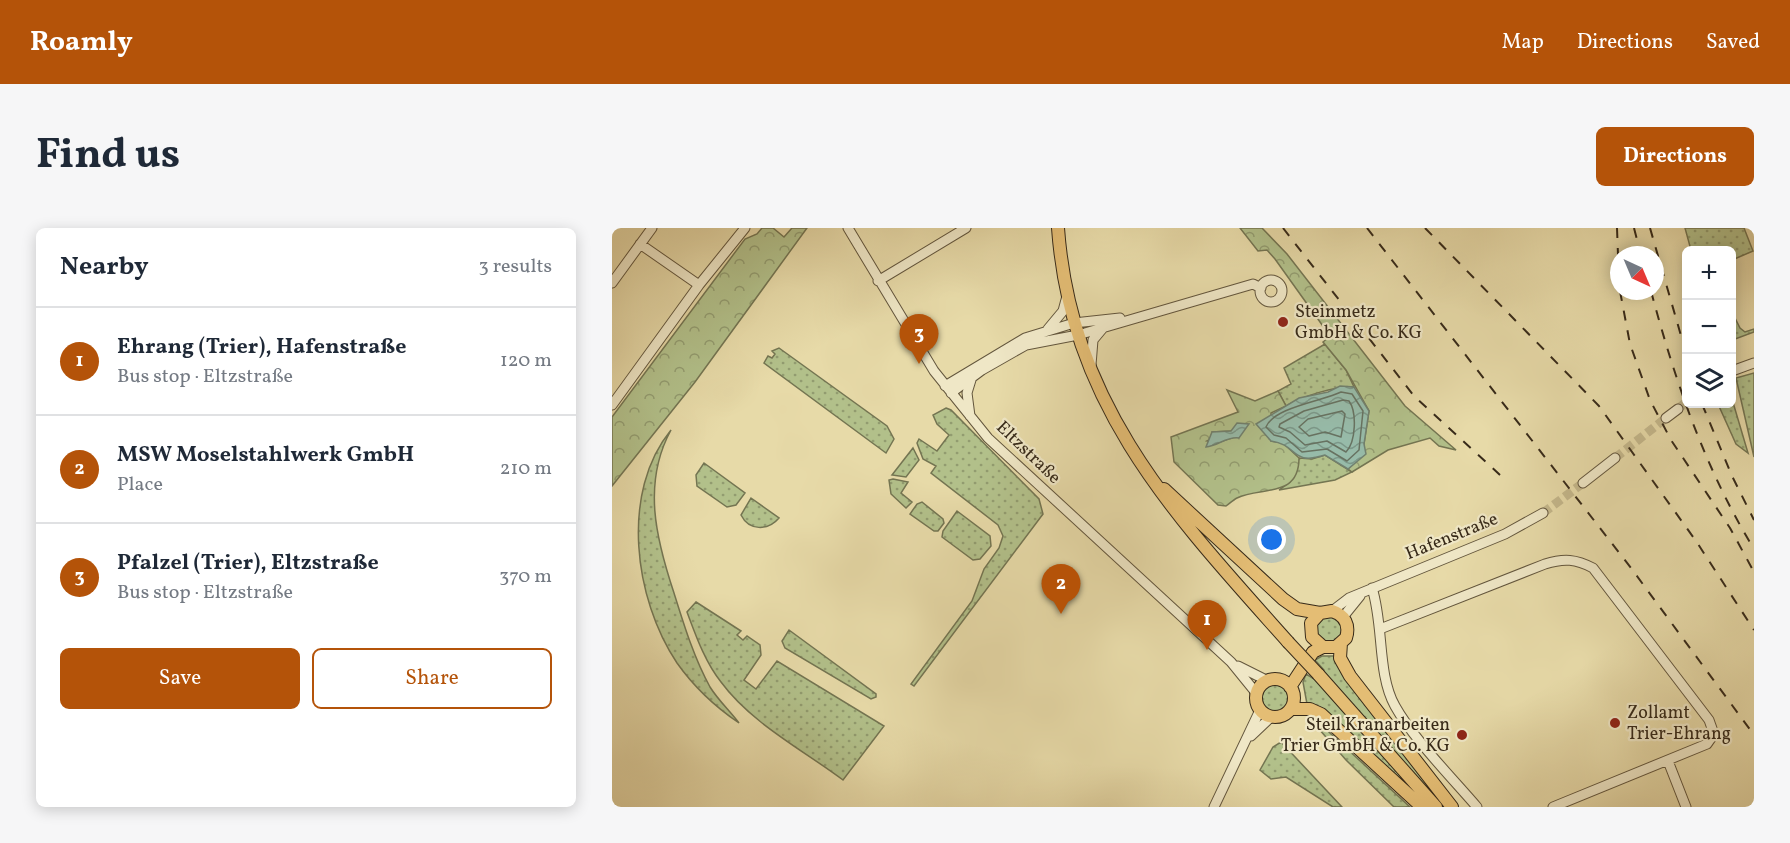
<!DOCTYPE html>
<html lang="en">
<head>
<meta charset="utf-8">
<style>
  :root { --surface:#fff; --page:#f6f6f7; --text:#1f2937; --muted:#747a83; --line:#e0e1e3; --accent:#b45309 }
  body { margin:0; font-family:Vollkorn,serif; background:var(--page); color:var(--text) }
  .controls { position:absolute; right:18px; top:18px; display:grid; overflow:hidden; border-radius:9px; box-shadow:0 3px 15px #0003 }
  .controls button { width:54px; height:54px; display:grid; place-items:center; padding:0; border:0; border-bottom:2px solid var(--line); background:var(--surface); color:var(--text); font:30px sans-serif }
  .compass { position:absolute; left:998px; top:18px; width:54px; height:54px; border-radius:50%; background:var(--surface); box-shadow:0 3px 15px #0003; rotate:136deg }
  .you { position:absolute; left:660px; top:312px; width:21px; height:21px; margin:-15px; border:4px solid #fff; border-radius:50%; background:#1a73e8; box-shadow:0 0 0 9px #1a73e833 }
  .badge { display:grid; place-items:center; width:39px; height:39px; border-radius:50%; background:var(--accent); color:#fff; font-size:20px; font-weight:700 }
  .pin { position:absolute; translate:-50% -50px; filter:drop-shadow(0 2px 3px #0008) }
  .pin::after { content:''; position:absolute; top:32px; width:21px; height:18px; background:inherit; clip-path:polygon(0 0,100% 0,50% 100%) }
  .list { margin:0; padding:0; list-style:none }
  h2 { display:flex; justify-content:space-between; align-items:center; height:78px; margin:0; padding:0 24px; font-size:26px }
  h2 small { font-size:20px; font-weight:400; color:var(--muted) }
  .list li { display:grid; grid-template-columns:39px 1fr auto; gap:18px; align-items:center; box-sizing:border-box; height:108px; padding:0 24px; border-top:2px solid var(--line) }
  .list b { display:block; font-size:22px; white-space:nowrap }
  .list p { margin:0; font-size:20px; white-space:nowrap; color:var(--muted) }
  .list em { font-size:20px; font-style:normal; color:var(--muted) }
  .actions { display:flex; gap:12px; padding:18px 24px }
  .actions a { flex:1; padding:14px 0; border:2px solid var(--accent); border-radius:9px; text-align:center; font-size:21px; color:var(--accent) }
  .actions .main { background:var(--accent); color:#fff }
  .icon { flex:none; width:33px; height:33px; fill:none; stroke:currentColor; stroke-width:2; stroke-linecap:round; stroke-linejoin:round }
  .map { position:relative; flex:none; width:1142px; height:579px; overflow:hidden; border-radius:9px }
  header { display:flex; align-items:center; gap:36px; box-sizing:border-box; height:84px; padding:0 30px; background:var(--accent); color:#fff }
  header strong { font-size:28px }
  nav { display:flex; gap:33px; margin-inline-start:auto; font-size:21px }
  .intro { display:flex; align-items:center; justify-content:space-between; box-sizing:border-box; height:144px; padding:0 36px }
  h1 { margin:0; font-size:42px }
  .button { padding:15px 27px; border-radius:9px; background:var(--accent); color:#fff; font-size:21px; font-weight:700 }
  main { display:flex; gap:36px; padding:0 36px }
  aside { flex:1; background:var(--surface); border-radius:9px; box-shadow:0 3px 15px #0003 }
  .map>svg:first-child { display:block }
  .grass { fill:url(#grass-dots); stroke:#747552; stroke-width:1.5 }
  .forest { fill:url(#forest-crowns); stroke:#747552; stroke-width:1.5; fill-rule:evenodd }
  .water { fill:url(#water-waves); stroke:#71816f; stroke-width:1.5 }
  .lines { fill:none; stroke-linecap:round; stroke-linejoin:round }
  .shore { stroke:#677261; stroke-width:1.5 }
  .minor-tunnel { stroke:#c4b78b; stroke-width:9; stroke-dasharray:9 4.5; stroke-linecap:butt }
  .minor-casing { stroke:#63563d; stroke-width:11 }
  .major-casing { stroke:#372a19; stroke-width:14 }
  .minor { stroke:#efe7c6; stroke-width:9 }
  .major { stroke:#e4bd74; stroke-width:12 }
  .rail { stroke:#372a19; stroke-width:2; stroke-dasharray:10 10; stroke-linecap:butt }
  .major-bridge-casing { stroke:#372a19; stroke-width:14; stroke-linecap:butt }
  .major-bridge { stroke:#e4bd74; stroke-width:12 }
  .poi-dot { fill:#8f2418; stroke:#efe7c6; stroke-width:2 }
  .labels { text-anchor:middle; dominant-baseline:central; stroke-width:4.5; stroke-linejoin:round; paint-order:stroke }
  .poi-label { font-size:18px; fill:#372a19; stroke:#efe7c6; text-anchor:start }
  .street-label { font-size:18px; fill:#372a19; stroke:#efe7c6 }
</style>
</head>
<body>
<header>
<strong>Roamly</strong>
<nav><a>Map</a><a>Directions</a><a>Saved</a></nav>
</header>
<div class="intro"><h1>Find us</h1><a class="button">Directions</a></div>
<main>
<aside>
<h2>Nearby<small>3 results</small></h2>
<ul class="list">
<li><span class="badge">1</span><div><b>Ehrang (Trier), Hafenstraße</b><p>Bus stop · Eltzstraße</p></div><em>120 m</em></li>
<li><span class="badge">2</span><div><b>MSW Moselstahlwerk GmbH</b><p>Place</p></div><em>210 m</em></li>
<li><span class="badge">3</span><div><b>Pfalzel (Trier), Eltzstraße</b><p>Bus stop · Eltzstraße</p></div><em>370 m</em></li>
</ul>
<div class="actions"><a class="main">Save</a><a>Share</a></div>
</aside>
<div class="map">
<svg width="1142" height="579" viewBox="0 0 1142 579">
  <defs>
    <pattern id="grass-dots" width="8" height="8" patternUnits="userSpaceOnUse" patternTransform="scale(1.5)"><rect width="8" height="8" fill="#b2c08a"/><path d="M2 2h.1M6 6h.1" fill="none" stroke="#929c70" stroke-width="1.8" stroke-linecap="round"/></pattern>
    <pattern id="forest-crowns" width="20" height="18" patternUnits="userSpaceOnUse" patternTransform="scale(1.5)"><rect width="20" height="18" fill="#b2c08a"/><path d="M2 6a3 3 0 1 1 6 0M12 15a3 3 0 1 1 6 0" fill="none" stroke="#929c70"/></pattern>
    <pattern id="water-waves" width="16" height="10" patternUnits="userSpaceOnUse" patternTransform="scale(1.5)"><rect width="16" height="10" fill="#97bba9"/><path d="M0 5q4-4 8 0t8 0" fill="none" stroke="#7c9889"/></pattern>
  </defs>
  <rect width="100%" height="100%" fill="#e7daa8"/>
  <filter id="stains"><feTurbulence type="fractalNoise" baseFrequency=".00333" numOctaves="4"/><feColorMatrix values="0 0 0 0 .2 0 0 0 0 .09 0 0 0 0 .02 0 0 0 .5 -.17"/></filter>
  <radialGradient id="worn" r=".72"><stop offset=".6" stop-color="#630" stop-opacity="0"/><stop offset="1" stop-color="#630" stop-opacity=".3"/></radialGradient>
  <path class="grass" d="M1073,0H1132L1141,23L1120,32V22H1079Z
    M1120,84L1128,100L1133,104L1142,101V104L1123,111V133L1120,132Z
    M713,116L734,142L742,159C723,158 691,168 674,178L666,163L679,156L672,140Z
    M167,120L275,198L282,211L274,225L152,135L156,128L160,130L163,126L160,123Z
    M1142,145V229L1124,150Z
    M1120,171L1136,225L1124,216L1106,176H1120Z
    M334,180L339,182L427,271L431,286L302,458L299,456L360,373L372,341L387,320L391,308L386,297L319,245L324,238L311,231L305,215L307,211L325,223L337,207L325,196L321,187Z
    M59,202C30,255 44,311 62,365C72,397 82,430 98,459C106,472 118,483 127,495C102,478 82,459 65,435C22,371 8,264 59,202Z
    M301,220L307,232L294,249L280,247Z
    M713,227L740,244L723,252L667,262L678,254L687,230L700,231Z
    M92,235L133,265L124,277L115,279L85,258L84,247Z
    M281,251L296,254L289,265L300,274L294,280L279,266L277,252Z
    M139,270L167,290C156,303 137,303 129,287Z
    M310,274L331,291L332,295L326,303H322L298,286L305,276Z
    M345,283L378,308L379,318L368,331L361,332L330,309L331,303Z
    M84,374L129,403L125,407L131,412L135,408L148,417L149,427L132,452L144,461L165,433L272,498L231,552C191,522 139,495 109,454C93,434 84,408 75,384Z
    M704 401a13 13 0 1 1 26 0a13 13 0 1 1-26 0Z
    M177,402L264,466V469L259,471L173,420L170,413Z
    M710,428H725L835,579H830L711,444L712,442L703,432Z
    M694,446L704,452L818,579H814L695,476L691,454Z
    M650 470a14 14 0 1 1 28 0a14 14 0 1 1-28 0Z
    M700,493L706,494L798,579H782L734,532Z
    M669,514L730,579H721L674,549L659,551L648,542L661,519Z"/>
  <path class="forest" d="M150,0H161L172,9L180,0H195L83,154L0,258V189L133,11L145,6Z
    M628,0H650L675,26L793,178L844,222L827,218L818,210L776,222L740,244L736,241L747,229L752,216L757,183L734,142L711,114L718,108L663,31L655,22L646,23Z
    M615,162L643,173L666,163L674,178L659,185V213L671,215L687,230C687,271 648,258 625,270C621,272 617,276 614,278L606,277L562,234L559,209L626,184ZM619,203L622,209L605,215L595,213L599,211L600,204Z"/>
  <path class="water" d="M728,158L742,159L757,183L752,216L754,226L736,241L713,227C678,238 687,217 659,213L644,196L687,170L716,164Z
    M625,195L637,196L627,210C615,208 606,218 594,219L600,204L619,203Z"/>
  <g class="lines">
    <path class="shore" d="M729,164L740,166L751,183L747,222L735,233L715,221L690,224L674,210L662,207L654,199C662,179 711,173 729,164Z
      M731,172L737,173C745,184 744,214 734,224L715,213L693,217L678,204L667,199L668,196L692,183Z
      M730,183L733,186L729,209L713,204L697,208L687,199L696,191Z"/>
    <path class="minor-tunnel" d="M1066,181L1074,174
      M1003,230L1054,190
      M931,285L971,255"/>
    <g class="minor-casing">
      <path id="minor" d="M236,0L322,143L376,210L619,434L645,466
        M648 63a11 11 0 1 1 22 0a11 11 0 1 1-22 0Z
        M266,53L354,0
        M0,55L40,0
        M87,57L133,0
        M436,101L451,83L455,68
        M479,137L481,112L491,100
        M1120,143L1142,135
        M333,158L413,110L462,95L508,90
        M339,165L370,142L414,117L466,107L641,56L649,60
        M0,177L87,57L28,16
        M358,188L355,165L359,152
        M1054,190L1066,181
        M971,255L1003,230
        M760,360C772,397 765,446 783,478C800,509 841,551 865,579
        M720,383L737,370L893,306L931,285
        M731,389L748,368
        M768,401L933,336C952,330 964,331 981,340L1097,492L1102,506L1095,516L941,579
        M626,438L656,453
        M639,508L659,489
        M1056,533L1074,579
        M602,579L648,482"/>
    </g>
    <g class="major-casing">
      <path id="major" d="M446,0C459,179 563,287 676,414
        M552,261L671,371L685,381L708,385
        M729,415L728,430L738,448L840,579
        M706,446L824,579
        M644 470a19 19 0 1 1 38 0a19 19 0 1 1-38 0Z
        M678,459L701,424L711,419H724L734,410C738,397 733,387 720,383L708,385L699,395L700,409L711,419
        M679,481H698L709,486L810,579"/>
    </g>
    <use href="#minor" class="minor"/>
    <use href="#major" class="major"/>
    <path class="rail" d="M671,0L802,168L888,247
      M755,0L1019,340L1142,507
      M813,0L987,178L1084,313L1142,402
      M1005,0L1007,54
      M1022,0L1029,27
      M1038,0L1074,125
      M1008,63L1018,116L1038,172L1059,212L1118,300L1142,344
      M1039,63C1063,153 1093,241 1142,321
      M1090,176L1120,248L1142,292"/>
    <g class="major-bridge-casing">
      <path id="major-bridge" d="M676,414L706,446"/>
    </g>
    <use href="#major-bridge" class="major-bridge"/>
  </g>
  <g class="poi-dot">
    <circle cx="671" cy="94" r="6"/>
    <circle cx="1003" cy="495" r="6"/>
    <circle cx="850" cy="507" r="6"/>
  </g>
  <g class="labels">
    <g class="poi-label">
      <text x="683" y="84">Steinmetz<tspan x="683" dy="21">GmbH &amp; Co. KG</tspan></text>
      <text x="1015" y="485">Zollamt<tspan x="1015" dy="21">Trier-Ehrang</tspan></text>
      <text x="838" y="497" text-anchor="end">Steil Kranarbeiten<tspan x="838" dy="21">Trier GmbH &amp; Co. KG</tspan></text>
    </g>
    <g class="street-label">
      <text transform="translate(416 225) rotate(44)">Eltzstraße</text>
      <text transform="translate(840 309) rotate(-22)">Hafenstraße</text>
    </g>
  </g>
  <rect width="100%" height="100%" filter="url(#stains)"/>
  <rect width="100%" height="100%" fill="url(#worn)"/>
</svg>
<div class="controls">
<button>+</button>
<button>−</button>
<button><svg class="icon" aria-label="layers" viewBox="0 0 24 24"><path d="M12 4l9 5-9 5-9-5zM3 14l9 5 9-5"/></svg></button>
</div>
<svg class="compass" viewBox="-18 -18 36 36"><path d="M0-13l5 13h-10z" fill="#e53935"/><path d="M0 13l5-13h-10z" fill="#747a83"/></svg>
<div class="you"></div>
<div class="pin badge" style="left:595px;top:422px">1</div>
<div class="pin badge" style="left:449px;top:386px">2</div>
<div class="pin badge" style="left:307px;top:136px">3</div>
</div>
</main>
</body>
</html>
